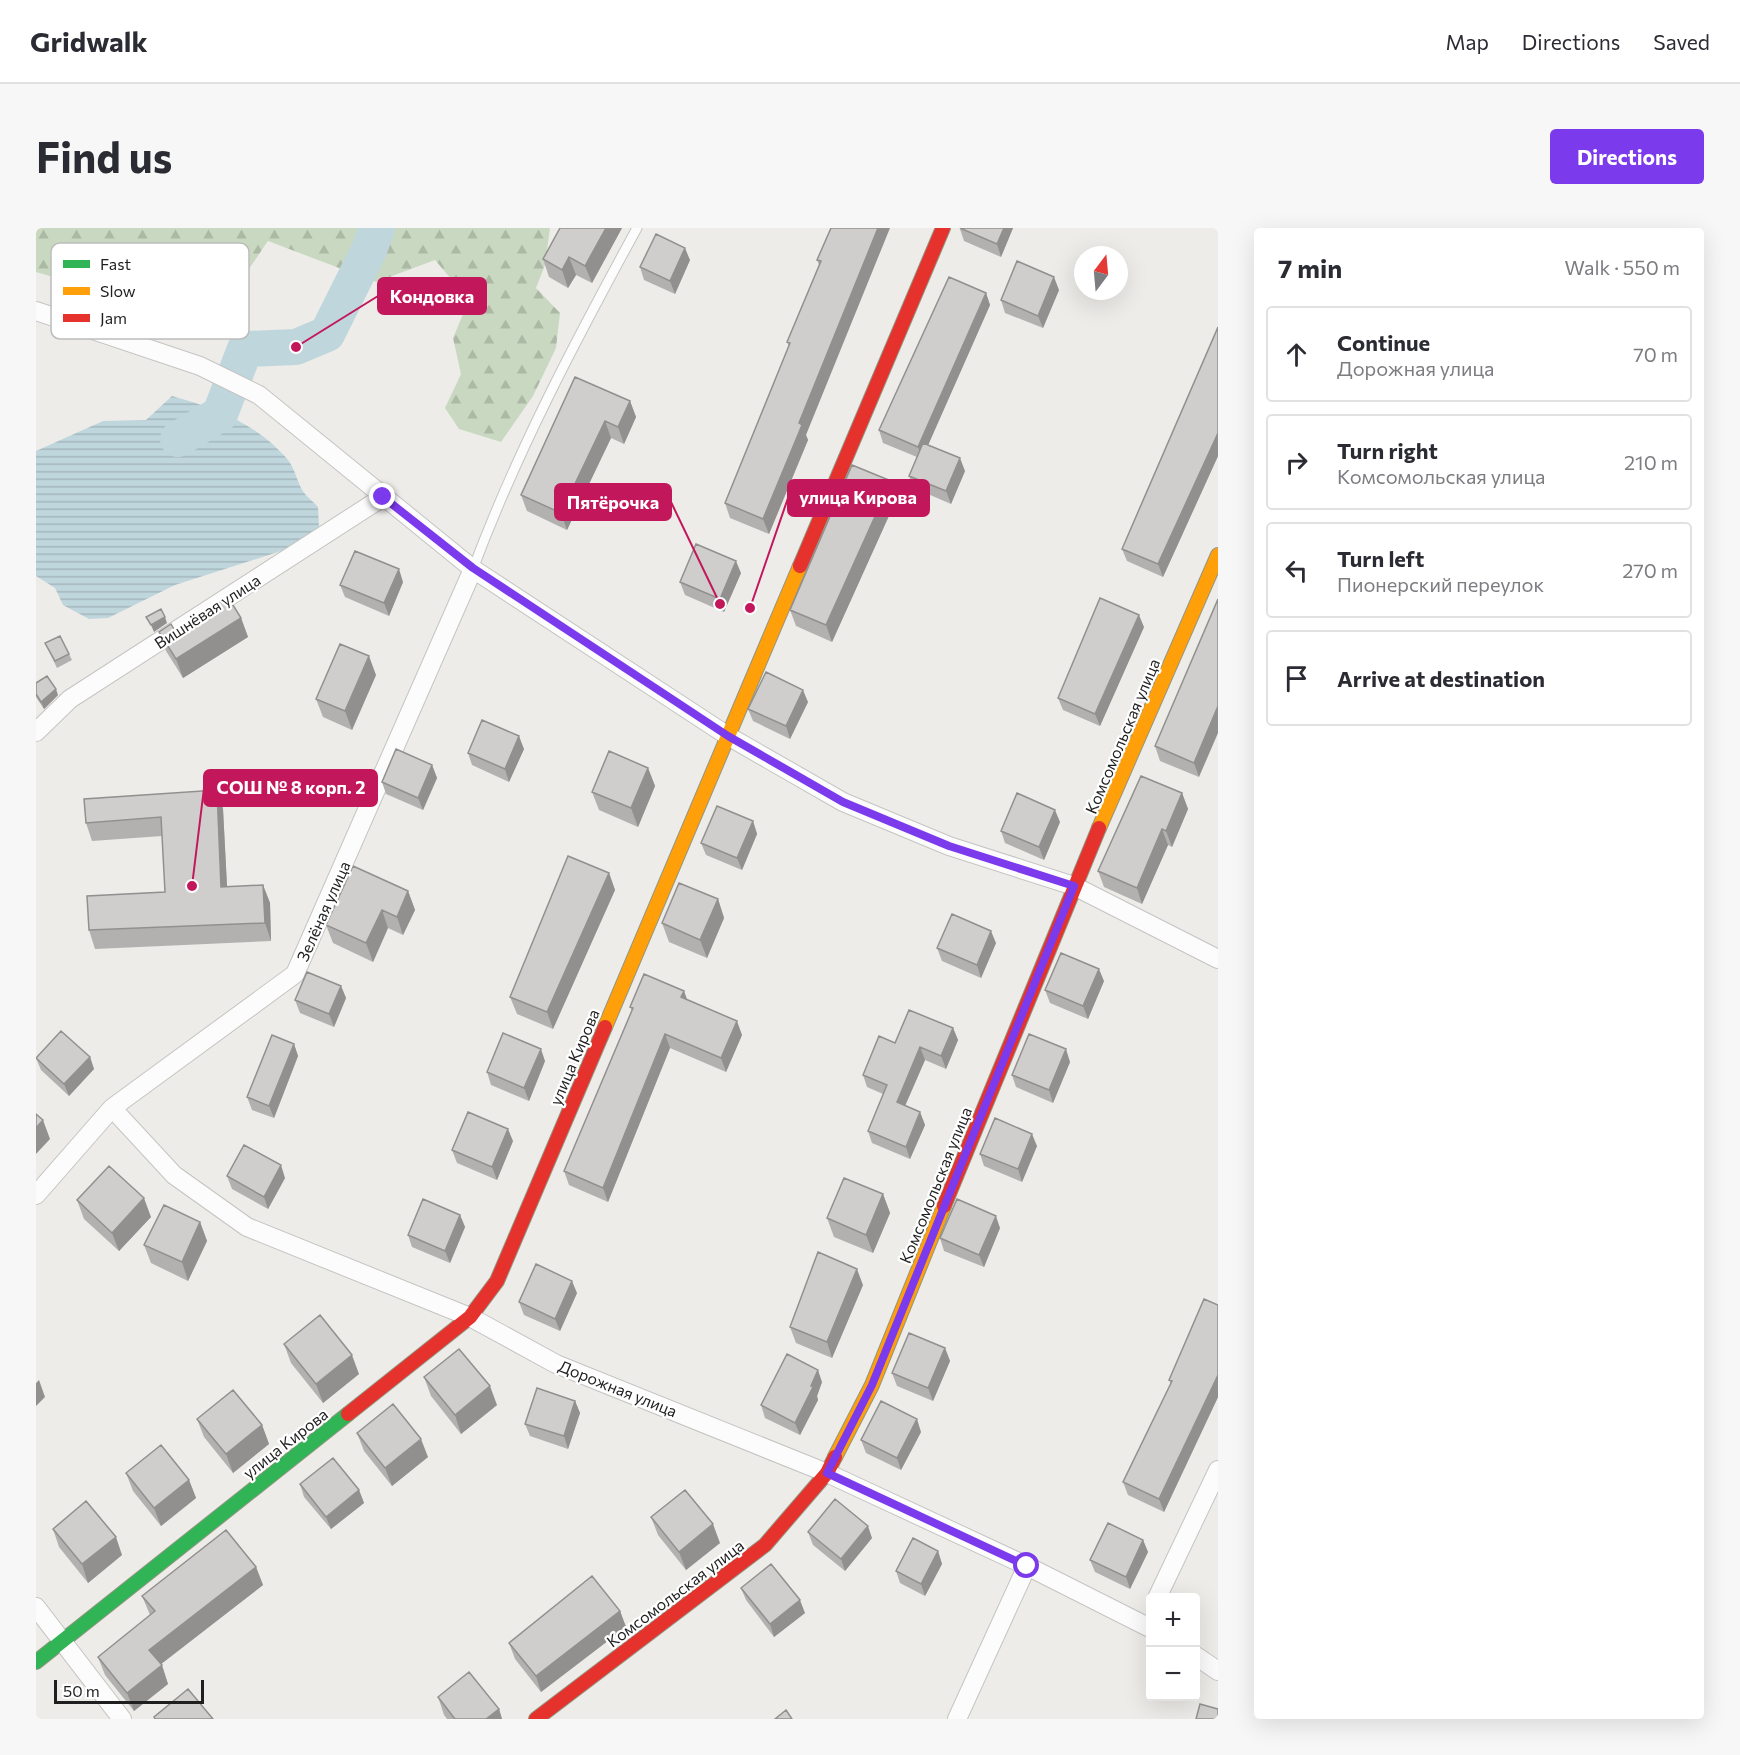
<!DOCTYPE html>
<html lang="en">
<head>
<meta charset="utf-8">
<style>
  :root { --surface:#fff; --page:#f7f7f7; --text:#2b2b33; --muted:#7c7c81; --line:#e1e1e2; --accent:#7c3aed }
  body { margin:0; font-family:Commissioner,sans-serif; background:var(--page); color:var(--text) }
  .controls { position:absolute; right:18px; bottom:18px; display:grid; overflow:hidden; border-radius:6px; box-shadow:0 6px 24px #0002 }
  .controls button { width:54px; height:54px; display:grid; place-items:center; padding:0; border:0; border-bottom:2px solid var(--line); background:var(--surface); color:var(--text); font:30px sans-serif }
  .compass { position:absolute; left:1038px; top:18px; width:54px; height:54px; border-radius:50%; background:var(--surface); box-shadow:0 6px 24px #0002; rotate:16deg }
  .scale { position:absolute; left:18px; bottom:15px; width:150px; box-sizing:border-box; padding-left:6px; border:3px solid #1f1f1f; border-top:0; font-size:16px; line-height:21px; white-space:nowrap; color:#1f1f1f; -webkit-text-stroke:4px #fff; paint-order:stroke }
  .stop { position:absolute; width:18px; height:18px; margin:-14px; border:4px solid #7c3aed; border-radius:50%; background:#fff }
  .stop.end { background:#7c3aed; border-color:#fff; box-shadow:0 2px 6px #0008 }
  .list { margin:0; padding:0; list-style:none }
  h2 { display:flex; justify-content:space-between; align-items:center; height:78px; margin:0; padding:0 24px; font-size:26px }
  h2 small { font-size:20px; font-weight:400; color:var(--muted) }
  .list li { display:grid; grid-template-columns:39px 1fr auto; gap:18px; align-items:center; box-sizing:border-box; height:96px; margin:0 12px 12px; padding:0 12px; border:2px solid var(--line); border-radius:6px }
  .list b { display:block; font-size:22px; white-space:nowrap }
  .list p { margin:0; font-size:20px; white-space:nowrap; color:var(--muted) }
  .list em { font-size:20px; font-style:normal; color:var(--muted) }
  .icon { flex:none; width:33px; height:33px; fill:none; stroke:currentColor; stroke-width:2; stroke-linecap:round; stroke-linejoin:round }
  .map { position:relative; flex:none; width:1182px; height:1491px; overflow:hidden; border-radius:6px }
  header { display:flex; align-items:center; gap:36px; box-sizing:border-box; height:84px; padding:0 30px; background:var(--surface); border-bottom:2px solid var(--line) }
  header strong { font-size:28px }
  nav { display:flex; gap:33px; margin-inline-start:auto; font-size:21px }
  .intro { display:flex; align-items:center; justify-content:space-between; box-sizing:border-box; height:144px; padding:0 36px }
  h1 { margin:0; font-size:42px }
  .button { padding:15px 27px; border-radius:6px; background:var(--accent); color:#fff; font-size:21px; font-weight:700 }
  main { display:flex; gap:36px; padding:0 36px }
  aside { flex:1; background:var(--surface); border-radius:6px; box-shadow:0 6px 24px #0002 }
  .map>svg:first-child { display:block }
  .forest { fill:url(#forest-firs) }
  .water { fill:url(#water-rules) }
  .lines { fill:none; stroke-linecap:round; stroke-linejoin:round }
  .river { stroke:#bfd6dd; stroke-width:36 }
  .lane-casing { stroke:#c4c4c2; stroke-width:11 }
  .street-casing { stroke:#c4c4c2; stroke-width:20 }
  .fast-casing { stroke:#939682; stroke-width:16 }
  .slow-casing { stroke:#939682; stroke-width:16 }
  .jam-casing { stroke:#939682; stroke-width:16 }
  .lane { stroke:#fcfcfc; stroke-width:9 }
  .street { stroke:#fcfcfc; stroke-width:18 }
  .fast { stroke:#30b455; stroke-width:14 }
  .slow { stroke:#ff9f0a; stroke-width:14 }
  .jam { stroke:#e5322d; stroke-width:14 }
  .wall { fill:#b3b1af }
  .shaded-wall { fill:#92908f }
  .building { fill:#d0cecc; stroke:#92908f; stroke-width:1.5 }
  .route { stroke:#7c3aed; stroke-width:8 }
  .labels { text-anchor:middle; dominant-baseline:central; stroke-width:4.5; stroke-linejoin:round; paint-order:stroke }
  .street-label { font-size:16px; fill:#1f1f1f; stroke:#fff }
  .key { fill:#fff; stroke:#bcbcbc; stroke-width:1.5 }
  .key-label { font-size:16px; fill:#1f1f1f }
  .leader { fill:none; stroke:#c2185b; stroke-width:2 }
  .callout-dot { fill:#c2185b; stroke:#fff; stroke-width:2 }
  .callout { fill:#c2185b; stroke:#c2185b; stroke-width:2 }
  .callout-label { font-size:18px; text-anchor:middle; font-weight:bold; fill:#fff }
</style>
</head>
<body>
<header>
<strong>Gridwalk</strong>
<nav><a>Map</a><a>Directions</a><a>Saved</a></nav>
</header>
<div class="intro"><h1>Find us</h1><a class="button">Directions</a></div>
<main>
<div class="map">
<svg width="1182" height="1491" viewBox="0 0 1182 1491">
  <defs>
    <pattern id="forest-firs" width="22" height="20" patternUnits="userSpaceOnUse" patternTransform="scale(1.5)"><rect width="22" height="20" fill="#c9d9c1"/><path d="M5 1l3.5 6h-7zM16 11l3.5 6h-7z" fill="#acbaa5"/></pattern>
    <pattern id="water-rules" width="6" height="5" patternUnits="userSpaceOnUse" patternTransform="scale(1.5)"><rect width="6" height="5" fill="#bfd6dd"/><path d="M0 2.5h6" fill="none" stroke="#a4b7bd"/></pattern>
  </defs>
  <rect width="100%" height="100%" fill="#edece9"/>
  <path class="forest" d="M0,0H514L509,37L500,60L524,85L520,120L497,168L465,214L423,201L409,180L425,146L417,110L433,72L399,32L340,54L232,13C222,27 212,45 199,57C153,103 53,59 0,44Z"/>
  <path class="water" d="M136,168C179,180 222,196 252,232C260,242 261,256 269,266C272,270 278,274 282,279L283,300L276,313L139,357L72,390L53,391L27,377L19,360L0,348V223L67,193L110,192Z"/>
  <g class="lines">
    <path class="river" d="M142,211L184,186L209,121L260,119L291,106L333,22L341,0"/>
    <g class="lane-casing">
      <path id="lane" d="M437,341C481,223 541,110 601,0"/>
    </g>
    <g class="street-casing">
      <path id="street" d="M0,83L164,138L223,167L437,341L692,508L807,574L913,618L1038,658L1182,731
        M0,504L34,471L347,269
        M76,880L138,947L211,999L434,1089L520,1136L791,1245L991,1338L1114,1400
        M0,967L76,880L259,746L437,341
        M1121,1370L1182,1242
        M0,1379L86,1491
        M1160,1428L1182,1443
        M921,1491L991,1338"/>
    </g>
    <g class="fast-casing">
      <path id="fast" d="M0,1434L312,1186"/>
    </g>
    <g class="slow-casing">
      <path id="slow" d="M1063,600L1182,327
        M569,799L764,338
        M799,1229L836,1157L908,978"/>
    </g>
    <g class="jam-casing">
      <path id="jam" d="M764,338L907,0
        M908,978L1063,600
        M312,1186L434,1089L461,1053L569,799
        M500,1491L729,1317L791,1245L799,1229"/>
    </g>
    <use href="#lane" class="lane"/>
    <use href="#street" class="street"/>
    <use href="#fast" class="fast"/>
    <use href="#slow" class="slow"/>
    <use href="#jam" class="jam"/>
  </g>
  <path class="wall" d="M524,0H586L556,55L540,47L532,60L513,49L507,31Z
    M795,0L770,207L772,212L733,306L694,290L689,275L753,119L751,114L783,37L781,32Z
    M977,0L965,29L928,13L924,1Z
    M654,32L639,66L608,52L604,39Z
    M1023,62L1007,100L969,85L965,72Z
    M950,65L954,77L892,217L929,243L915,276L878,260L873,248L881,229L847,215L843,202Z
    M1182,99V228L1127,349L1091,333L1086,321Z
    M539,149L594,173L600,189L588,216L575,210L531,302L491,283L485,267Z
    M855,253L861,270L796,414L760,398L754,382Z
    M705,345L688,384L649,367L644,354Z
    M367,354L353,388L309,369L304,357Z
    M1182,371L1163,549L1124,533L1119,518Z
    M205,390L212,409L147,450L130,423L123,404L139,403Z
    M1108,399L1064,498L1027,482L1022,470Z
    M9,415L33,426L36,432L21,440Z
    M340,447L316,502L287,489L280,471Z
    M0,455L22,467L8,481L0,469Z
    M772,474L754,511L717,493L712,481Z
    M488,521L473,554L436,537L432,525Z
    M396,537L401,550L387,582L350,566L346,554Z
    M612,540L619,558L602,599L563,582L556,564Z
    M181,562L187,581L191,659L227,657L234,675L235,713L59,721L53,702L129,664L126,608L56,613L50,595Z
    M1146,565L1152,581L1136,619L1132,617L1106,676L1068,659L1062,643Z
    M717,593L721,606L706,642L670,627L665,615Z
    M1024,594L1008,632L969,615L965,603Z
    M573,645L579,662L517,801L481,786L474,769Z
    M372,663L379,682L367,707L352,700L337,734L297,715L290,697Z
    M682,671L688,690L671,730L633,714L626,695Z
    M960,715L945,750L906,733L901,720Z
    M1068,753L1052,791L1014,775L1009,762Z
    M305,758L310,770L298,799L264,785L259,772Z
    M648,763L651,772L706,807L690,844L634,820L572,974L533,957L528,943L596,783L594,779Z
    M917,800L922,812L910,841L889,832L869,878L884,884L889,897L874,931L836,915L832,903L847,866L831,859L827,847L859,815Z
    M258,816L262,828L238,890L216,882L211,869Z
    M54,829L58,841L33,868L5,842L0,830Z
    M509,833L493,873L455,857L451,844Z
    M1034,834L1017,875L980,859L976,847Z
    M477,913L461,952L421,935L416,922Z
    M1001,918L986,954L948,938L944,926Z
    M191,948L249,950L232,981L196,961Z
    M847,966L854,985L837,1025L798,1009L791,990Z
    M41,972L115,989L83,1023L48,991Z
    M424,987L429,999L414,1035L376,1019L372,1007Z
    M164,994L171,1013L152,1053L115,1035L108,1017Z
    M964,1000L948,1039L908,1023L904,1010Z
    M827,1057L796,1130L760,1115L754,1099Z
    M541,1065L524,1103L488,1087L483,1074Z
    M1182,1077V1169L1128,1284L1092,1267L1087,1254L1135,1156L1133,1152Z
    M248,1116L323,1146L287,1175L255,1135Z
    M909,1120L914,1133L897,1173L861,1158L856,1145Z
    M388,1149L461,1177L425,1206L395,1168Z
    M786,1154L781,1168L782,1172L764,1207L729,1190L725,1177Z
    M539,1173L544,1185L532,1221L494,1208L489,1196Z
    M161,1191L226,1197L233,1216L197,1245L168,1209Z
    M885,1204L865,1242L830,1225L825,1212Z
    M321,1205L392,1229L356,1258L328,1223Z
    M90,1245L153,1252L160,1270L125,1298L97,1263Z
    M264,1256L323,1262L328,1275L295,1301L268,1269Z
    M615,1289L684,1315L650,1342L622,1307Z
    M17,1301L86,1327L52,1355L23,1319Z
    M772,1304L836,1310L809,1343L777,1317Z
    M1107,1312L1112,1324L1094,1361L1059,1344L1054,1332Z
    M902,1323L906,1336L889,1368L864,1355L860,1343Z
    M220,1339L227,1357L125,1436L132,1456L98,1483L69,1447L62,1429L114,1387L106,1368Z
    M705,1360L769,1385L738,1409L710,1372Z
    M584,1383L590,1399L505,1464L479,1431L473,1415Z
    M402,1469L463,1481L466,1491H411L408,1487Z"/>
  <path class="shaded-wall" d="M570,0H586L556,55L549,38Z
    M842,0H854L770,207L772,212L733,306L727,291L763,195Z
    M968,0H977L965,29L961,16Z
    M649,20L654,32L639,66L634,53Z
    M533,29L540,47L532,60L526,42Z
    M1018,49L1023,62L1007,100L1002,88Z
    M950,65L954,77L886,231L882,219Z
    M594,173L600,189L588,216L582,199Z
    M569,193L575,210L531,302L525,285Z
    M1182,205V228L1127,349L1122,336Z
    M924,230L929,243L915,276L910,263Z
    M855,253L861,270L796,414L790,397Z
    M700,333L705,345L688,384L684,371Z
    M363,341L367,354L353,388L348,375Z
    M1103,387L1108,399L1064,498L1059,486Z
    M129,389L131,395L118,404L115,397Z
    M205,390L212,409L147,450L140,431Z
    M333,428L340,447L316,502L309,483Z
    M20,461L22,467L8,481L5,474Z
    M767,462L772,474L754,511L750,498Z
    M1182,478V505L1163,549L1158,535Z
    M483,508L488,521L473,554L469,541Z
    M396,537L401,550L387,582L382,570Z
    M612,540L619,558L602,599L595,580Z
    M181,562L187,581L192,677L185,659Z
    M1146,565L1152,581L1136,619L1130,603Z
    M1019,582L1024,594L1008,632L1003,619Z
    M717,593L721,606L706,642L701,630Z
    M1126,601L1132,617L1106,676L1101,660Z
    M573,645L579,662L517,801L511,784Z
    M227,657L234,675L235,713L229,695Z
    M372,663L379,682L367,707L361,689Z
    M682,671L688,690L671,730L664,712Z
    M346,682L352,700L337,734L330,715Z
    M955,703L960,715L945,750L941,737Z
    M1063,741L1068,753L1052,791L1047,778Z
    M305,758L310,770L298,799L293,786Z
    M648,763L653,777L645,769Z
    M701,793L706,807L690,844L685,830Z
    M917,800L922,812L910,841L905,828Z
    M629,806L634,820L572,974L567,960Z
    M258,816L262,828L238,890L233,878Z
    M884,819L889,832L865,887L861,874Z
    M505,821L509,833L493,873L488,860Z
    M1030,821L1034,834L1017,875L1013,862Z
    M54,829L58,841L33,868L28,856Z
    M884,884L889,897L874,931L870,919Z
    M7,892L14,911L0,926V900Z
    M472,901L477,913L461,952L456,939Z
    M996,906L1001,918L986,954L982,941Z
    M245,937L249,950L232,981L228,969Z
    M847,966L854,985L837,1025L830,1007Z
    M108,970L115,989L83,1023L76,1005Z
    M424,987L429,999L414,1035L409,1023Z
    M960,988L964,1000L948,1039L943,1027Z
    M164,994L171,1013L152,1053L146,1034Z
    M821,1041L827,1057L796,1130L791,1114Z
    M536,1053L541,1065L524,1103L519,1091Z
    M909,1120L914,1133L897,1173L892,1160Z
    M316,1127L323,1146L287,1175L280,1156Z
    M782,1142L786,1154L781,1168L782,1172L764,1207L759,1195Z
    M1182,1147V1169L1128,1284L1123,1271Z
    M3,1152L9,1169L0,1178V1155Z
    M454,1158L461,1177L425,1206L419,1187Z
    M539,1173L544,1185L532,1221L528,1208Z
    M881,1191L885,1204L865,1242L861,1230Z
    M226,1197L233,1216L197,1245L190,1226Z
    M385,1211L392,1229L356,1258L349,1240Z
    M153,1252L160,1270L125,1298L118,1280Z
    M323,1262L328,1275L295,1301L290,1289Z
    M677,1296L684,1315L650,1342L643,1324Z
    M832,1298L836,1310L809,1343L805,1331Z
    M80,1309L86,1327L52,1355L46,1336Z
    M1107,1312L1112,1324L1094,1361L1090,1349Z
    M902,1323L906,1336L889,1368L885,1356Z
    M220,1339L227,1357L120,1440L113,1422Z
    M764,1372L769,1385L738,1409L734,1396Z
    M584,1383L590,1399L505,1464L500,1448Z
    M126,1437L132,1456L98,1483L91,1465Z
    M463,1481L466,1491H450Z"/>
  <path class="building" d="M524,0H570L549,38L533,29L526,42L507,31Z
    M795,0H842L763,195L766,197L727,291L689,275L754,115L751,114L785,33L781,32Z
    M924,0H968L961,16Z
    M620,6L649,20L634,53L604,39Z
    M981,33L1018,49L1002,88L965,72Z
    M913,49L950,65L882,219L843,202Z
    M1182,99V205L1122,336L1086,321Z
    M539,149L594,173L582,199L569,193L525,285L485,267Z
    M887,215L924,230L910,263L873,248Z
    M816,237L855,253L790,397L754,382Z
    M660,316L700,333L684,371L644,354Z
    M319,323L363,341L348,375L304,357Z
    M192,369L205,390L140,431L123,404L135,396L139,403Z
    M1064,370L1103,387L1059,486L1022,470Z
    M1182,371V478L1158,535L1119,518Z
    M125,381L129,389L115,397L110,389Z
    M24,408L33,426L19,433L9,415Z
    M304,416L333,428L309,483L280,471Z
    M730,444L767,462L750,498L712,481Z
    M11,448L20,461L5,474L0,466V455Z
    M446,492L483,508L469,541L432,525Z
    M360,521L396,537L382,570L346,554Z
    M573,523L612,540L595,580L556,564Z
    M1105,548L1146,565L1130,603L1126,601L1101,660L1062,643Z
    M181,562L185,659L227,657L229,695L53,702L51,668L129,664L125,589L50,595L48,571Z
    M981,565L1019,582L1003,619L965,603Z
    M681,578L717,593L701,630L665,615Z
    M532,628L573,645L511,784L474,769Z
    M317,638L372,663L361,689L346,682L330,715L290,697Z
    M643,655L682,671L664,712L626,695Z
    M916,686L955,703L941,737L901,720Z
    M1025,725L1063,741L1047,778L1009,762Z
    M271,744L305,758L293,786L259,772Z
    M608,746L648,763L645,769L701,793L685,830L629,806L567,960L528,943L597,780L594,779Z
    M873,782L917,800L905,828L884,819L861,874L884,884L870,919L832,903L851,857L827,847L843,808L859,815Z
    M25,803L54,829L28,856L0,830Z
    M467,805L505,821L488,860L451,844Z
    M993,806L1030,821L1013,862L976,847Z
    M236,807L258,816L233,878L211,869Z
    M432,884L472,901L456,939L416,922Z
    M0,886L7,892L0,900Z
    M959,890L996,906L982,941L944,926Z
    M208,917L245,937L228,969L191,948Z
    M73,938L108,970L76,1005L41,972Z
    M808,950L847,966L830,1007L791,990Z
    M387,971L424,987L409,1023L372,1007Z
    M921,971L960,988L943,1027L904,1010Z
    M128,977L164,994L146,1034L108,1017Z
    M782,1024L821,1041L791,1114L754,1099Z
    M500,1036L536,1053L519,1091L483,1074Z
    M1168,1071L1182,1077V1147L1123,1271L1087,1254L1136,1153L1133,1152Z
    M284,1087L316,1127L280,1156L248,1116Z
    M873,1105L909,1120L892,1160L856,1145Z
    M423,1121L454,1158L419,1187L388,1149Z
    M751,1126L782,1142L775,1158L777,1159L759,1195L725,1177Z
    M501,1160L539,1173L528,1208L489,1196Z
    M197,1162L226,1197L190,1226L161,1191Z
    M845,1173L881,1191L861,1230L825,1212Z
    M357,1176L385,1211L349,1240L321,1205Z
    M125,1217L153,1252L118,1280L90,1245Z
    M297,1230L323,1262L290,1289L264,1256Z
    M649,1262L677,1296L643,1324L615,1289Z
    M799,1271L832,1298L805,1331L772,1304Z
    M50,1273L80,1309L46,1336L17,1301Z
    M1072,1295L1107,1312L1090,1349L1054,1332Z
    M190,1302L220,1339L113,1422L126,1437L91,1465L62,1429L119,1383L106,1368Z
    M877,1310L902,1323L885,1356L860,1343Z
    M735,1336L764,1372L734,1396L705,1360Z
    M556,1348L584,1383L500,1448L473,1415Z
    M433,1444L463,1481L450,1491H419L402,1469Z
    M152,1461L177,1491H119L118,1489Z
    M1164,1476L1182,1481V1491H1160Z
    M750,1482L756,1491H739Z"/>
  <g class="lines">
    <path class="route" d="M347,269L437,340L692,508L807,574L913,618L1038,658L836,1157L791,1245L991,1338"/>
  </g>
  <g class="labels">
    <g class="street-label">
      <text transform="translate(171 383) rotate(-33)">Вишнёвая улица</text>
      <text transform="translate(1086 508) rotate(-67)">Комсомольская улица</text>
      <text transform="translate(287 683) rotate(-66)">Зелёная улица</text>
      <text transform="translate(538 829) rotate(-67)">улица Кирова</text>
      <text transform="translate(899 957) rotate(-68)">Комсомольская улица</text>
      <text transform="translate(582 1160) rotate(22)">Дорожная улица</text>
      <text transform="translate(249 1215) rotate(-38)">улица Кирова</text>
      <text transform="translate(639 1365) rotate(-37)">Комсомольская улица</text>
    </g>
  </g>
  <rect x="15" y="15" width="198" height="96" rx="9" class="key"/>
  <rect x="27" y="32" width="27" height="8" fill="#30b455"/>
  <rect x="27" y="59" width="27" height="8" fill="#ff9f0a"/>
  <rect x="27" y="86" width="27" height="8" fill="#e5322d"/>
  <g class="key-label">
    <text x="64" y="42">Fast</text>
    <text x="64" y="69">Slow</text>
    <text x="64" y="96">Jam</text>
  </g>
  <path class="leader" d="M260 119L342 68M714 380L752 270M684 376L635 274M156 658L168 560"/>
  <g class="callout-dot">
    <circle cx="260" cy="119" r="6"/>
    <circle cx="714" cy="380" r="6"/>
    <circle cx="684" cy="376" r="6"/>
    <circle cx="156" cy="658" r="6"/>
  </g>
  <g class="callout">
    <rect x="342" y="50" width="108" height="36" rx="6"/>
    <rect x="752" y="252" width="141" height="36" rx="6"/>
    <rect x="519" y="256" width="116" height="36" rx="6"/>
    <rect x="168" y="542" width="173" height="36" rx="6"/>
  </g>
  <g class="callout-label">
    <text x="396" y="75">Кондовка</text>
    <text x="822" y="276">улица Кирова</text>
    <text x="577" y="281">Пятёрочка</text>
    <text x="255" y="566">СОШ № 8 корп. 2</text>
  </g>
</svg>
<div class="controls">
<button>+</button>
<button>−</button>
</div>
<svg class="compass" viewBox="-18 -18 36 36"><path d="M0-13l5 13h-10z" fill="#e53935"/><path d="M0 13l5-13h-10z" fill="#7c7c81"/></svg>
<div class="scale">50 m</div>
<div class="stop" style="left:991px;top:1338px"></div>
<div class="stop end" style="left:347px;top:269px"></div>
</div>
<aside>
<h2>7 min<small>Walk · 550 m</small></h2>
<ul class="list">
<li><svg class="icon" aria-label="ahead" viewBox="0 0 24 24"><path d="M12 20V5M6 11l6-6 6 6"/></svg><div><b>Continue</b><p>Дорожная улица</p></div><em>70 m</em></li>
<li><svg class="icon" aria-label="right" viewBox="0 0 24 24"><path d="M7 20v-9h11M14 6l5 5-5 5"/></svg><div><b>Turn right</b><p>Комсомольская улица</p></div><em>210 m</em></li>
<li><svg class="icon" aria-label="left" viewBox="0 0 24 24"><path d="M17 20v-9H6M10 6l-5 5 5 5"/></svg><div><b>Turn left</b><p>Пионерский переулок</p></div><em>270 m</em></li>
<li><svg class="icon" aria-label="arrive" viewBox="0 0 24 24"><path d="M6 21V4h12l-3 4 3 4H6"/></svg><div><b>Arrive at destination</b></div></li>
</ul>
</aside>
</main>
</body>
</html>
